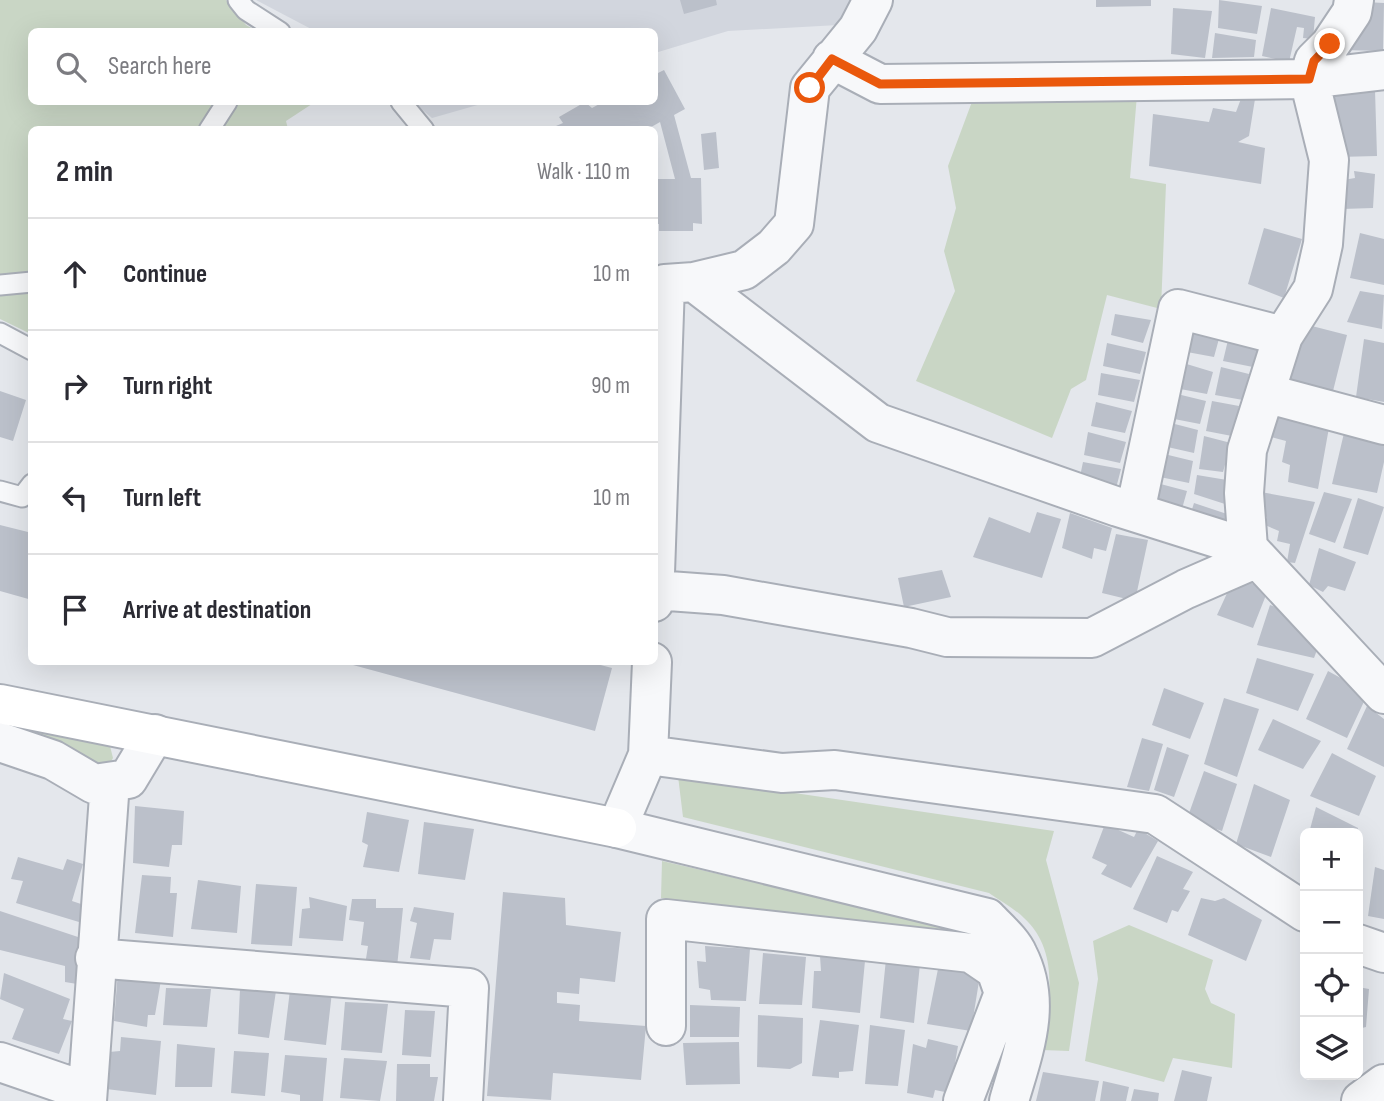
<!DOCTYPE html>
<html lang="en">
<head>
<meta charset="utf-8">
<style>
  :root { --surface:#fff; --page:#f7f7f7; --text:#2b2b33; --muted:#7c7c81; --line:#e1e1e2 }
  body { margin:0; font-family:"Sofia Sans Condensed",sans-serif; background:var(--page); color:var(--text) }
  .controls { position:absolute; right:21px; bottom:21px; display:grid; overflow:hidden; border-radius:10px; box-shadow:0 7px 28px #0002 }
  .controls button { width:63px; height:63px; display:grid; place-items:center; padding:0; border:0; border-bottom:2px solid var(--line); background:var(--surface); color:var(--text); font:35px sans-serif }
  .stop { position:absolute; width:21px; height:21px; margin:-16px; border:5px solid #ea580c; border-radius:50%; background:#fff }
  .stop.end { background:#ea580c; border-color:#fff; box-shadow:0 2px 7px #0008 }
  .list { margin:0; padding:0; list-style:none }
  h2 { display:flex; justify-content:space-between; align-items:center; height:91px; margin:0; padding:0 28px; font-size:30px }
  h2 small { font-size:23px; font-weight:400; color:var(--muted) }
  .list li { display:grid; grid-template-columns:46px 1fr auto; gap:21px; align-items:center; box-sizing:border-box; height:112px; padding:0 28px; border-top:2px solid var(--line) }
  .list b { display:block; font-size:26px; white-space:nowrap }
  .list em { font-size:23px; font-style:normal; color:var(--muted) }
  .icon { flex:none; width:38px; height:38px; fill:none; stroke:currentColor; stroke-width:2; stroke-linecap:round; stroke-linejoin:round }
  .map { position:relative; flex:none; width:1384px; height:1101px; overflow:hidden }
  .search { position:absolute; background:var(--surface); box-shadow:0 7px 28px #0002; left:28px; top:28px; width:630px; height:77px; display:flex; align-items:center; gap:18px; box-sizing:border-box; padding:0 24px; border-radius:10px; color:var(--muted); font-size:26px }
  .panel { position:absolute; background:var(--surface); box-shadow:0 7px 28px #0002; left:28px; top:126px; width:630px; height:539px; border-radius:10px }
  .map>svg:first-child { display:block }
  .built { fill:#d2d6de }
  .green { fill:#c9d6c5 }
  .building { fill:#bbc0ca }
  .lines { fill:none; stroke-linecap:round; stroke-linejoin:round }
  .lane-casing { stroke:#a9aeb7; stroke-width:23 }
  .street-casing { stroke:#a9aeb7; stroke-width:42 }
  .secondary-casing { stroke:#a9aeb7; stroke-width:42 }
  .lane { stroke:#f7f8fa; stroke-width:19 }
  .street { stroke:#f7f8fa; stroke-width:38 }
  .secondary { stroke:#fff; stroke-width:38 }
  .route { stroke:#ea580c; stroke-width:9 }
</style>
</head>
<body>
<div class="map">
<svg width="1384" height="1101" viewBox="0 0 1384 1101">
  <rect width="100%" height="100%" fill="#e4e7ec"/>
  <path class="built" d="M256,0H851L838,25L728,31L655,53L654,32L315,31Z
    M413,102H488L432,118Z"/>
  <path class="green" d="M0,0H226L246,25L257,31L32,32V102H315L286,121L288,129L32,130L31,334L0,319Z
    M1137,95L1130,178L1166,184L1161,309L1107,295L1086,380L1071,389L1052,438L916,381L955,291L944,251L956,208L948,166L973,99Z
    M38,732L110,746L113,758L107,769L36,743Z
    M678,776L1054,831L1046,860L1079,983L1069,1051L1042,1050C1048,1006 1062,953 1024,918C1014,908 1000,901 989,893L683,817Z
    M662,861L975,933L972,940L661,898Z
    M1129,925L1213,960L1205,989L1211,1003L1235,1014L1232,1068L1173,1058L1164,1082L1085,1061L1098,979L1093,941Z"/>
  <path class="building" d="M680,0H716L717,5L684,14Z
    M1096,0H1151V6L1096,7Z
    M1219,0L1262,6L1257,34L1218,28Z
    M1365,2L1384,3L1383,51L1343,50Z
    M1173,8L1212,11L1205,58L1171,54Z
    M1271,8L1315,17L1313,39L1303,38L1304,28L1297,27L1289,62L1262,56Z
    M1215,33L1256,40L1254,57L1212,58Z
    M664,70L685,109L674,115L691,178H701L702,224L693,223V231H659V224H654V179H675L660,122L646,130H558L556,126L563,123L559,117L585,102L592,108L603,102H654V75Z
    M1375,90L1377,156L1338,157L1328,91Z
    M1242,96L1255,99L1249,136L1238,142L1265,148L1261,184L1149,166L1153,114L1209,122L1213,108L1236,112Z
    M716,132L719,168L704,170L701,134Z
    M1354,171L1375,174L1373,208L1342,209L1343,180L1355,178Z
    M1264,228L1302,239L1284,298L1248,284Z
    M1360,233L1384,239V285L1350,278Z
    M1360,291L1384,295L1382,329L1347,322Z
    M1115,314L1151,320L1143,343L1111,335Z
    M1308,325L1347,335L1331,399L1286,383Z
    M1193,327L1220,335L1214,357L1187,352Z
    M1364,339L1384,343V402L1356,397Z
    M1228,340L1263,350L1258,368L1223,361Z
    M1107,343L1146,352L1140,374L1103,366Z
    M1180,362L1213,372L1207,394L1175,388Z
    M1221,367L1249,374L1243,400L1215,395Z
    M1101,373L1140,380L1134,402L1098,395Z
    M0,391L26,400L13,441L0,437Z
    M1173,393L1206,401L1200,424L1169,418Z
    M1212,401L1239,406L1232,436L1206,431Z
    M1096,402L1132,411L1125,433L1091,426Z
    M1272,408L1330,422L1318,489L1288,482L1290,465L1282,462L1286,441L1263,435Z
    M1167,422L1198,430L1194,453L1163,446Z
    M1088,432L1126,442L1120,463L1084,455Z
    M1344,433L1384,442V462L1377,493L1332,484Z
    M1204,436L1231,443L1223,472L1199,469Z
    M1160,453L1193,461L1189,483L1155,476Z
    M1083,462L1121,469L1115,492L1078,486Z
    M1197,475L1233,481L1228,505L1194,494Z
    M1153,482L1187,491L1180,516L1159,508Z
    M1261,492L1315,502L1295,563L1287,562L1290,544L1277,541L1279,531L1265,525L1267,517L1257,513Z
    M1324,492L1352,499L1335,543L1309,534Z
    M1358,498L1384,507L1368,555L1343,548Z
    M1194,503L1233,516L1226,535L1189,519Z
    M1037,512L1061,519L1042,578L973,557L989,517L1030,533Z
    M1070,513L1112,528L1106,551L1094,548L1092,559L1062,548Z
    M0,525L32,533V600L0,591Z
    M1116,534L1148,540L1135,601L1102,593Z
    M1319,548L1356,562L1345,591L1328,586L1323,592L1309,585Z
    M942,570L951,597L904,607L898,578Z
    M1235,576L1268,590L1253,628L1217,615Z
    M1270,605L1290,612L1320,642L1314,658L1257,645Z
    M1257,658L1314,674L1298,711L1246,693Z
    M342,662H589L612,668L595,731Z
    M1328,671L1368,693L1347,738L1306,719Z
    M1164,688L1204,703L1190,739L1152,725Z
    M1224,698L1259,709L1237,777L1204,764Z
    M1367,706L1384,719V767L1347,749Z
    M1273,719L1321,741L1303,769L1258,750Z
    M1142,738L1163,744L1149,791L1127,787Z
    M1167,747L1189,755L1174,797L1154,790Z
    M1332,753L1376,776L1359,816L1310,796Z
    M1204,771L1237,784L1222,831L1187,819Z
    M1254,784L1290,800L1271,857L1236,844Z
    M135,806L184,811L182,845H172L169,867L133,863Z
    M1316,807L1358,828L1356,833H1309Z
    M367,812L409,820L399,872L363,867L368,845L362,842Z
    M424,822L474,829L465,880L418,874Z
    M1105,824L1134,837L1138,829L1158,841L1131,888L1101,874L1107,865L1092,858Z
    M1157,856L1193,872L1183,889L1190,891L1178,912L1172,910L1167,923L1133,909Z
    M18,857L63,870L67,859L83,864L72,901L84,905L79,922L16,903L23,881L11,879Z
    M1375,867L1384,870V919L1368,916Z
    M142,875L171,877L170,893H177L173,937L135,933Z
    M198,880L241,886L237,933L191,929Z
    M256,884L297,887L292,946L251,944Z
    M503,892L565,898L566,925L621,932L615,982L580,978L579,994L557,992V1003L580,1005L579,1021L646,1026L641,1080L553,1073L551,1100L487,1096Z
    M309,897L347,906L343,941L299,938L302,909L310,908Z
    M1201,898L1215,901L1224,898L1262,920L1246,961L1188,935Z
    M352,899H376V908H403L397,967L365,965L368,946L361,945L364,922L349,920Z
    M414,907L454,913L451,940L434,939L430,960L410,958L417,923L410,921Z
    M0,911L81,938L77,955L83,985L65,982V966L0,950Z
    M705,946L750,949L746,1001L711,1000L710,990L699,988L697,961L706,962Z
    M763,953L806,957L802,1005L759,1004Z
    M820,956L865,961L860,1013L812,1008L814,971H821Z
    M886,959L920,964L914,1023L880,1018Z
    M939,964L980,975L971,1031L927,1024Z
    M118,971L161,980L155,1015H148L147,1027L114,1021Z
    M4,973L70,999L63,1019L72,1021L59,1054L12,1039L24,1009L0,999Z
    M1358,987L1369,989L1366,1027L1358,1029Z
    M166,988L211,989L207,1027L163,1025Z
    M240,989L276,991L269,1038L238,1034Z
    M290,990L332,992L326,1045L284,1040Z
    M345,1002L388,1004L382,1053L341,1050Z
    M690,1005L740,1007L739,1037H690Z
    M405,1010L435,1011L431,1057L402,1055Z
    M758,1015L803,1018L802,1063L790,1069L757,1067Z
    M820,1020L859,1025L853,1071L839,1072V1078L812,1076Z
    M870,1025L905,1030L898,1086L865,1084Z
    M121,1037L161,1041L156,1095L106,1089L109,1052L120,1051Z
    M928,1039L958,1046L950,1093L935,1090L933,1098L907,1093L913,1044L926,1048Z
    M739,1042L740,1084L686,1085L683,1043Z
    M177,1044L215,1048L212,1087H175Z
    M234,1051L269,1053L265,1096L231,1093Z
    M285,1055L327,1058L323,1101H300V1095L281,1092Z
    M344,1058L387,1061L380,1101L340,1098Z
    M397,1064H430V1077H438L434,1101H396Z
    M1182,1070L1212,1077L1207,1101H1174Z
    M1043,1072L1099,1081L1095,1101H1036Z
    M1103,1081L1129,1087L1126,1101H1100Z
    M1134,1089L1159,1093L1158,1101H1131Z"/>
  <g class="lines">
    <g class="lane-casing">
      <path id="lane" d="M238,0L246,10L280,32
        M401,102L424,130
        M209,130L227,102
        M0,285L32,282
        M0,333L32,350
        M0,491L22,497L32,484"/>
    </g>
    <g class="street-casing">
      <path id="street" d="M832,59L880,84L1309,79L1384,70
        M694,282L878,423L1118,507L1248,548L1384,694
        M1265,393L1384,425
        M1135,512L1178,309L1283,336
        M1248,548L1244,493L1247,450L1283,336L1313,289L1323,244L1329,160L1309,79L1314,61L1330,45L1352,12L1354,0
        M655,590L723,595L911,628L947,637L1092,638L1186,589L1257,558
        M654,602L665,284L694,282L744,270L774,247L794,224L810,88L858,29L873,0
        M652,662L648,755L617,828L987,918C997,929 1012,941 1018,955C1043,1004 1023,1052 1009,1101
        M0,742L53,760L94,784L128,779L155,734
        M648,755L782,773L835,770L1155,814L1305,912
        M1358,944L1384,953
        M95,958L469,988L463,1101
        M666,1026V919L971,953L996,970L1004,993L963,1101
        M0,1062L67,1085L84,1101
        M87,1101L110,782
        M1361,1101L1384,1084"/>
    </g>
    <g class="secondary-casing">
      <path id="secondary" d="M0,704L617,828"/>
    </g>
    <use href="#lane" class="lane"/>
    <use href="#street" class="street"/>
    <use href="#secondary" class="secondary"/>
  </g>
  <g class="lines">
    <path class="route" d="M810,88L832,59L880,84L1309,79L1314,61L1330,44"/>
  </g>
</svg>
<div class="controls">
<button>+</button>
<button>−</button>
<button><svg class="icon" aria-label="locate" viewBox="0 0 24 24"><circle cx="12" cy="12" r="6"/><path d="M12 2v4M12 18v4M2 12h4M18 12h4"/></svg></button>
<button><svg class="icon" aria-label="layers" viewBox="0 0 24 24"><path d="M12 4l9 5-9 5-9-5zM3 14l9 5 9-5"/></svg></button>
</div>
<div class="stop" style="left:810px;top:88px"></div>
<div class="stop end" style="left:1330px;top:44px"></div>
<div class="search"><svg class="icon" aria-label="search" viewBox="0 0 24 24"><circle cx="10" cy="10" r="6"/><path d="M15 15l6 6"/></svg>Search here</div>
<section class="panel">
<h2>2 min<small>Walk · 110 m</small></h2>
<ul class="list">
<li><svg class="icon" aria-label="ahead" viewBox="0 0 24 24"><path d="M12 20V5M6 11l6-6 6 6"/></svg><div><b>Continue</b></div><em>10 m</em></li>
<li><svg class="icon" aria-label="right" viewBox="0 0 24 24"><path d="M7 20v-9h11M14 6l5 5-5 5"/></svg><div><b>Turn right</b></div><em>90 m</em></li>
<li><svg class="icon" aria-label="left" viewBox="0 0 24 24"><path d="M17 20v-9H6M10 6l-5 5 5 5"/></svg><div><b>Turn left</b></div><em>10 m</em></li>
<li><svg class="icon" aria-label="arrive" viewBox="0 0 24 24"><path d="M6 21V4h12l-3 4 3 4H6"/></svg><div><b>Arrive at destination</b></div></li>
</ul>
</section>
</div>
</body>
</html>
